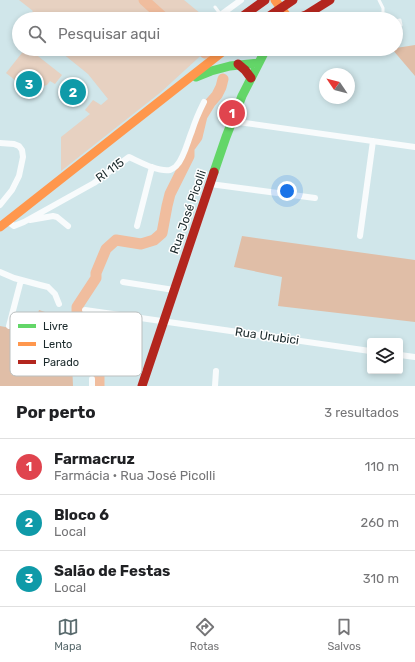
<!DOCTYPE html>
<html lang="pt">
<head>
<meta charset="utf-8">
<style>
  :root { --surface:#fff; --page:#f6f6f6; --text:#202124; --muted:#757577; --line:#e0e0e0; --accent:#5a6b6e }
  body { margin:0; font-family:Rubik,sans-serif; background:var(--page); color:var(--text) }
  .controls { position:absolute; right:12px; bottom:12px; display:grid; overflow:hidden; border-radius:4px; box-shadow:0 2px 6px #0003 }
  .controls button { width:36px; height:36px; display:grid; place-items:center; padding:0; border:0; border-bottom:1px solid var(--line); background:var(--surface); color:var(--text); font:20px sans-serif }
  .compass { position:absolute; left:319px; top:68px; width:36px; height:36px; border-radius:50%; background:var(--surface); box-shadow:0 2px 6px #0003; rotate:305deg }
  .you { position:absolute; left:287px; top:191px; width:14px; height:14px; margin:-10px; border:3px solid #fff; border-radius:50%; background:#1a73e8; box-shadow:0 0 0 6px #1a73e833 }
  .badge { display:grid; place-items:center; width:26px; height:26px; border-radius:50%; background:var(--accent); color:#fff; font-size:13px; font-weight:700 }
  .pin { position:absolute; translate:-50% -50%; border:2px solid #fff; box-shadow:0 1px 4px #0006 }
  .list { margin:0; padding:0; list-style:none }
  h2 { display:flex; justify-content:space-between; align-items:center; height:52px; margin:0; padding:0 16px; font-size:17px }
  h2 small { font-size:13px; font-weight:400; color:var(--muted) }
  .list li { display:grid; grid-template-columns:26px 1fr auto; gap:12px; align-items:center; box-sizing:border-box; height:56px; padding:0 16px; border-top:1px solid var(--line) }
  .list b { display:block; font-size:15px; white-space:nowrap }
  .list p { margin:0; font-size:13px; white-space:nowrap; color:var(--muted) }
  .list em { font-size:13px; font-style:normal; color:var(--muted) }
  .icon { flex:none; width:22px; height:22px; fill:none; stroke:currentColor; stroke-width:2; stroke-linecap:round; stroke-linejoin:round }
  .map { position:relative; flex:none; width:415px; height:386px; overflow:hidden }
  .search { position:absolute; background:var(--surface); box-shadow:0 2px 6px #0003; left:12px; right:12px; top:12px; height:44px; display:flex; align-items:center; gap:10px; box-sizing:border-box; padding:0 14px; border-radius:22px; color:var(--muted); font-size:15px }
  .sheet { height:220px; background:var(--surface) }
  nav { display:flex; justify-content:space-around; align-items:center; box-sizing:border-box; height:56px; border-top:1px solid var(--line); background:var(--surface); font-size:11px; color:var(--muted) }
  nav a { display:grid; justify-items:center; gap:2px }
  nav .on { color:var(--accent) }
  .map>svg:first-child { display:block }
  .green { fill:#e7d1c1 }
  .forest { fill:#e0bea7 }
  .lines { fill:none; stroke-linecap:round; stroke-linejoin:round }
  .river { stroke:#f0bd9e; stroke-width:11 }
  .lane { stroke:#f8fbfc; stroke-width:3 }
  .street { stroke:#f8fbfc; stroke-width:6 }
  .fast { stroke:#63d668; stroke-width:9 }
  .slow { stroke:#ff974d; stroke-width:9 }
  .jam { stroke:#b3261e; stroke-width:9 }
  .labels { text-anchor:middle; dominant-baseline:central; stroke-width:3; stroke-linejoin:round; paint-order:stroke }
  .street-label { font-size:12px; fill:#1a292b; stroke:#fff }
  .key { fill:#fff; stroke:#babfbf; stroke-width:1 }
  .key-label { font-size:11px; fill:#1a292b }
</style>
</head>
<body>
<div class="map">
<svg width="415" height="386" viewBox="0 0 415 386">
  <rect width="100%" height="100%" fill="#d0e6ea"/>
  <path class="green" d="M19,0H184L206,18L26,19L33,11Z
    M25,49H29L62,75L55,84L50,81L47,85L39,87L27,77L20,84L6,73Z
    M57,49H208L161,92L61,171V137L90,114L85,110L93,100L101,105L108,99L88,74Z"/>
  <path class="forest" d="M415,45V76L392,49H396V48Z
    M242,236L415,260V322L278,306L282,277L234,267Z
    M39,310L51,314L53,334L71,338L73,386H0V326L32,332Z"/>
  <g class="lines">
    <path class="river" d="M144,0L165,19
      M200,49L205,53
      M99,386V363L101,334L77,312V307L96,278V273L106,249L116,240L141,244L154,240L162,233L167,206L170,194L189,156V148L197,137L202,116L210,103L217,95L221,87L223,79"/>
    <path class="lane" d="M379,0L383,8V19
      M215,7L221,15
      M396,21L400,20L401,25"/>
    <path class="street" d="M215,19L241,0
      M231,121L415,147
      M0,143L14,144L19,146L22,150L23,157L19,176L12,190L0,205
      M210,184L315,198
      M30,220L53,216L57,217L68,226
      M7,221L14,226L24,222L94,183L129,157C140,162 158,172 170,170C172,169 176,167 177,165C184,158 188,140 192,131C195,121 199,112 204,102
      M137,226L152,167
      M360,236L373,141
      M0,272L14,278L40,285L48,287L55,294L59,304
      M123,282L174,290
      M85,310L370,351
      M9,326L21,280
      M400,355L415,357
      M92,379V386
      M215,386L216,371"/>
    <path class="fast" d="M196,77L211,71L230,66L259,63
      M214,172L226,137L242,96L266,49"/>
    <path class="slow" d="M275,0L289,19
      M0,227L226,49"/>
    <path class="jam" d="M239,19L265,0
      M265,19L293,0
      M295,19L306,15L330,0
      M238,64L245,70L251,78
      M142,386L214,172"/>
  </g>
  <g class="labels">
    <g class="street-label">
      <text transform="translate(110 170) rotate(-36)">RI 115</text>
      <text transform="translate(188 212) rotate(-71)">Rua José Picolli</text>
      <text transform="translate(267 336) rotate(8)">Rua Urubici</text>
    </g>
  </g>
  <rect x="10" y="312" width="132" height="64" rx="6" class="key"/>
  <rect x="18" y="324" width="18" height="4" fill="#63d668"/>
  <rect x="18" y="342" width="18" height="4" fill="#ff974d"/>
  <rect x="18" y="360" width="18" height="4" fill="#b3261e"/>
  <g class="key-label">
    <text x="43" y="330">Livre</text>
    <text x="43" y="348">Lento</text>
    <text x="43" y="366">Parado</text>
  </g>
</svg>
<div class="controls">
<button><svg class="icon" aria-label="layers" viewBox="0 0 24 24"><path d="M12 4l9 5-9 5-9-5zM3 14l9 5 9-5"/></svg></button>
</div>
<svg class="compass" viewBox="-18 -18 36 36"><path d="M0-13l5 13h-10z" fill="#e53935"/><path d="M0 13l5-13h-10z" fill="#757577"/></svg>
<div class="you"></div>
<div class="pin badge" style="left:232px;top:113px;background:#e0444e">1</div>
<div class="pin badge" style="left:73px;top:92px;background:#0f9aa8">2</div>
<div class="pin badge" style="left:29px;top:84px;background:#0f9aa8">3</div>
<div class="search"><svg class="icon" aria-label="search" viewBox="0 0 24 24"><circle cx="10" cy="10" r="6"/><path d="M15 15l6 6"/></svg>Pesquisar aqui</div>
</div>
<section class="sheet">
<h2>Por perto<small>3 resultados</small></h2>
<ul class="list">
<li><span class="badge" style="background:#e0444e">1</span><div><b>Farmacruz</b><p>Farmácia · Rua José Picolli</p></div><em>110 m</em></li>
<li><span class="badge" style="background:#0f9aa8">2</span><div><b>Bloco 6</b><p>Local</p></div><em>260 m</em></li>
<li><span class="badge" style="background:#0f9aa8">3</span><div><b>Salão de Festas</b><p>Local</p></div><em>310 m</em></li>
</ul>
</section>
<nav>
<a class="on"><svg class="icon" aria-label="map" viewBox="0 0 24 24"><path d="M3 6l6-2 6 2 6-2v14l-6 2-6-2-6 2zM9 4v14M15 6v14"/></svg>Mapa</a>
<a><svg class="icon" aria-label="directions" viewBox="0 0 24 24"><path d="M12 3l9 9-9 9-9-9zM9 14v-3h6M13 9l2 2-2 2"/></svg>Rotas</a>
<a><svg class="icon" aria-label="saved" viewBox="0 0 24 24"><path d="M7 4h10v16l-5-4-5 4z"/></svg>Salvos</a>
</nav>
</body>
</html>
